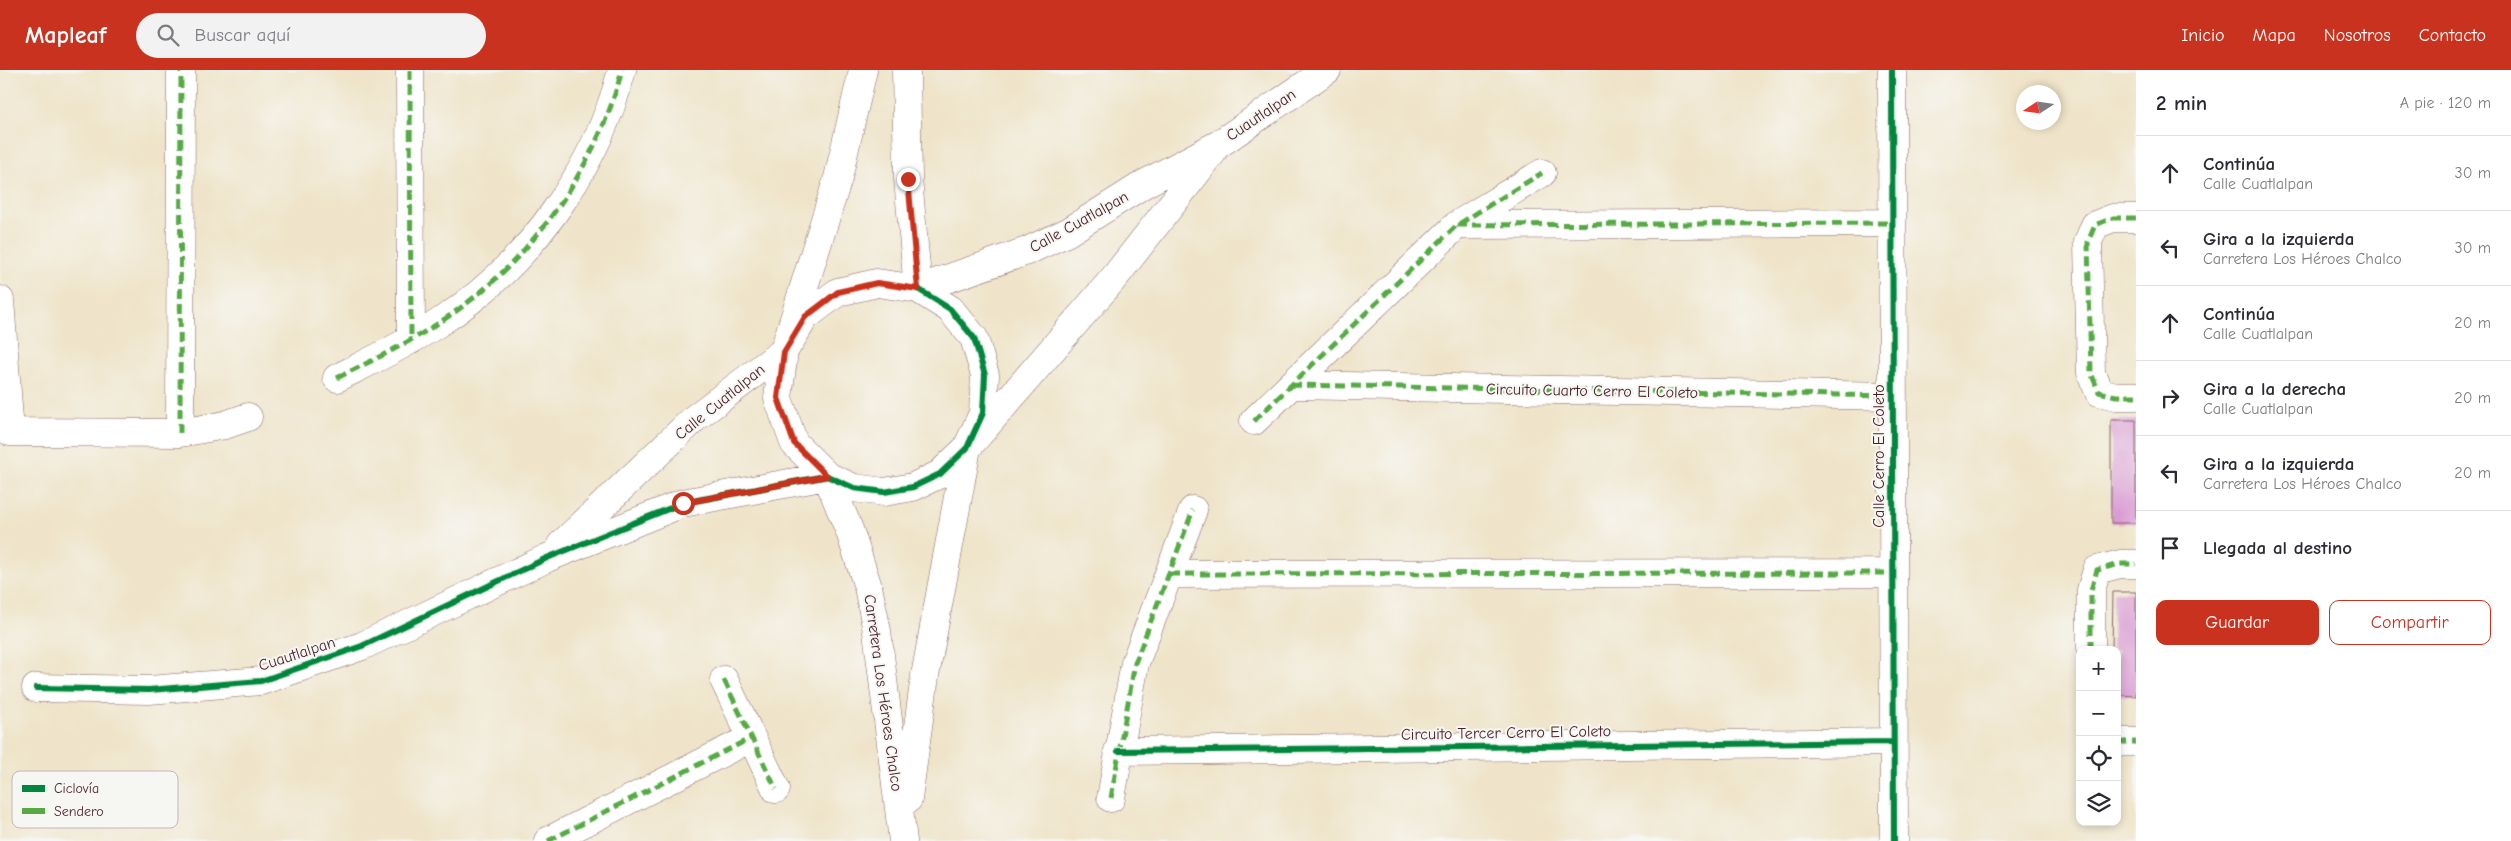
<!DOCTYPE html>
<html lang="es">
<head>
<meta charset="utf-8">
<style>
  :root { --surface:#fff; --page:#f2f2f3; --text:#2b2b33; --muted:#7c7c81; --line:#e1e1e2; --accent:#c8321e }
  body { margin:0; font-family:"Comic Neue",sans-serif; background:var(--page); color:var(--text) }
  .controls { position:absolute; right:15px; bottom:15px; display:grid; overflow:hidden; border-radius:10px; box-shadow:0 2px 8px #0003 }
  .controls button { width:45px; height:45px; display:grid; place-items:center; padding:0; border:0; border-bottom:1px solid var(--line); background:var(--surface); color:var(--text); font:25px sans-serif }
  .compass { position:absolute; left:2016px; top:15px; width:45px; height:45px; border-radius:50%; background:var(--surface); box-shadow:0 2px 8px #0003; rotate:258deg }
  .stop { position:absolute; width:15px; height:15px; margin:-11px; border:4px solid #c8321e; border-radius:50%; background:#fff }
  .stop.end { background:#c8321e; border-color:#fff; box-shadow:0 1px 5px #0008 }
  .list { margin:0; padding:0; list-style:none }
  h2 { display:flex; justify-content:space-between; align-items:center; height:65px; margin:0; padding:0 20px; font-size:21px }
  h2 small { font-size:16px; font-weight:400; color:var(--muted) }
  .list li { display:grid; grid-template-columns:32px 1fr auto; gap:15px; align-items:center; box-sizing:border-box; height:75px; padding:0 20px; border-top:1px solid var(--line) }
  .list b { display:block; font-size:19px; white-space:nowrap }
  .list p { margin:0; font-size:16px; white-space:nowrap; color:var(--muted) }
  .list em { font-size:16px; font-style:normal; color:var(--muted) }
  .actions { display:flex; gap:10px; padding:15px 20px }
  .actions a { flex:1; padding:11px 0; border:1px solid var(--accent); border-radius:10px; text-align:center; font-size:18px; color:var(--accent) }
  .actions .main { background:var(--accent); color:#fff }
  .icon { flex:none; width:28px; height:28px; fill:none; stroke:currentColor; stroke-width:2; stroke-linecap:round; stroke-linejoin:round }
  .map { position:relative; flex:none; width:2136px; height:771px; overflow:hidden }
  header { display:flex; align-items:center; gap:30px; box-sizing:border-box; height:70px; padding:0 25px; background:var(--accent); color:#fff }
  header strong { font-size:24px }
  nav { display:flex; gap:28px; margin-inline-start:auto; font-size:18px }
  .search { width:350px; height:45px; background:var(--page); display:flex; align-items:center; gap:12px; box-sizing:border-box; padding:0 18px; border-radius:28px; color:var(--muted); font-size:19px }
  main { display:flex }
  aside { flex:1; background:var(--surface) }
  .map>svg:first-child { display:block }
  .building { fill:#da9ad3 }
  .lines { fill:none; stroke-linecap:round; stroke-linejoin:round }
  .minor-casing { stroke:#846462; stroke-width:29 }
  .minor { stroke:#fff; stroke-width:28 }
  .quiet { stroke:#57aa44; stroke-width:5; stroke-dasharray:10 5; stroke-linecap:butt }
  .cycleway-casing { stroke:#f6f6f2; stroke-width:9 }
  .cycleway { stroke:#00873e; stroke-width:6 }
  .route { stroke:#c8321e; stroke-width:6 }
  .labels { text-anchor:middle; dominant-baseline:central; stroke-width:4; stroke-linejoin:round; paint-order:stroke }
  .street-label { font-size:16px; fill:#4a1f2b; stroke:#f6f6f2 }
  .key { fill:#f6f6f2; stroke:#c2b6b6; stroke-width:1 }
  .key-label { font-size:14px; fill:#4a1f2b }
</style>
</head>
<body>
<header>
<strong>Mapleaf</strong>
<div class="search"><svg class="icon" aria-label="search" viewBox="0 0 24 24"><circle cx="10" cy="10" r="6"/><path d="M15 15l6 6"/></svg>Buscar aquí</div>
<nav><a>Inicio</a><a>Mapa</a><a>Nosotros</a><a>Contacto</a></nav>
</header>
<main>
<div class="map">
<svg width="2136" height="771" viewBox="0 0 2136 771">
  <rect width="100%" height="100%" fill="#f6f6f2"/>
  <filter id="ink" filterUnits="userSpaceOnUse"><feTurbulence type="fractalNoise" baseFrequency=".02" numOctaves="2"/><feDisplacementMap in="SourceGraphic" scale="10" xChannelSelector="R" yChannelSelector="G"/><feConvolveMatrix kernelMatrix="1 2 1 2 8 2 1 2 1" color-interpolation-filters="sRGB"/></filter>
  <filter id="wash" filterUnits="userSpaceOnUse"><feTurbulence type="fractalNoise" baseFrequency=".0096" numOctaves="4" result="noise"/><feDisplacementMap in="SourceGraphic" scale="20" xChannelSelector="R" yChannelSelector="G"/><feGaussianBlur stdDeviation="1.12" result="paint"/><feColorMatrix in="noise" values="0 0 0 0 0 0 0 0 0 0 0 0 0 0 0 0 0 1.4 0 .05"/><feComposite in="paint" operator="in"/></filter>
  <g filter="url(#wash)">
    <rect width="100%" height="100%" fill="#efe4c9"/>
    <g id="blocks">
      <path class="building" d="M2111,350H2136V453H2111Z
        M2113,522H2136V626L2117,625V580H2112Z"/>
    </g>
  </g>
  <g filter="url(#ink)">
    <use href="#blocks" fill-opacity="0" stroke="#846462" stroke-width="1"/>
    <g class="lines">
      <g class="minor-casing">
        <path id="minor" d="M410,0L411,270
          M863,0L838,108L784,281L778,328L794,373L827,406L850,462L868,517L877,561L903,771
          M906,0L908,109L918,219
          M1892,0L1894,771
          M2136,148H2113L2095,155L2088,172L2091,303L2099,322L2116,326H2136
          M1457,155L1892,153
          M0,230L10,362L180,363L225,355L248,347
          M337,308C371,291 405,275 437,254C526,198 596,101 622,0
          M1291,315L1893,326
          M1254,351L1457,155L1542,103
          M180,363L181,0
          M561,475L695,348L784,281L805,247L838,222L877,213L918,219L1027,181L1068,162L1144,114L1219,74L1327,0
          M1170,504L1893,503
          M2091,580V520L2097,500L2120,494H2136
          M724,610L776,719
          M36,618L149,620L261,611L362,576L547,488L683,433L827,406L854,418L884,422L913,417L940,404L967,378L983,343L985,305L974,268L950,239L918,219
          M2117,672H2136
          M1118,681L1893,672
          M1111,728L1135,593L1193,440
          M908,729L925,606L967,378L1114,208L1212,83
          M548,771L751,668"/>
      </g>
      <use href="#minor" class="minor"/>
      <path class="quiet" d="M410,0L411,270
        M2136,148H2113L2095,155L2088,172L2091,303L2099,322L2116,326H2136
        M1457,155L1892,153
        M337,308C371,291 405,275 437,254C526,198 596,101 622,0
        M1291,315L1893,326
        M1254,351L1457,155L1542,103
        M180,363L181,0
        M1170,504L1893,503
        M2091,580V520L2097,500L2120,494H2136
        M724,610L776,719
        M2117,672H2136
        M1111,728L1135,593L1193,440
        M548,771L751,668"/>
      <g class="cycleway-casing">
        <path id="cycleway" d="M1892,0L1894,771
          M36,618L149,620L261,611L362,576L547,488L683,433L827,406L854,418L884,422L913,417L940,404L967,378L983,343L985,305L974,268L950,239L918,219
          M1118,681L1893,672"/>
      </g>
      <use href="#cycleway" class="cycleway"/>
    </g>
  </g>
  <g class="lines" filter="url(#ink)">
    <path class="route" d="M683,433L827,406L794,373L778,328L784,282L805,247L838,222L877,213L918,219L908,109"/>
  </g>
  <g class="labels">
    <g class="street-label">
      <text transform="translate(1261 45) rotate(-34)">Cuautlalpan</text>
      <text transform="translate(1079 152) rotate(-29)">Calle Cuatlalpan</text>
      <text transform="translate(1592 321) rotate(1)">Circuito Cuarto Cerro El Coleto</text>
      <text transform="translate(720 332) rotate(-39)">Calle Cuatlalpan</text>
      <text transform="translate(1879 386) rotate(-90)">Calle Cerro El Coleto</text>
      <text transform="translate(297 584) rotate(-18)">Cuautlalpan</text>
      <text transform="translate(883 623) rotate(82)">Carretera Los Héroes Chalco</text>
      <text transform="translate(1506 663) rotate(-1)">Circuito Tercer Cerro El Coleto</text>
    </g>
  </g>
  <rect x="12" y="701" width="166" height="57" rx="8" class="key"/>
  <rect x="22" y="715" width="23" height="7" fill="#00873e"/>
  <rect x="22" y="738" width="23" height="6" fill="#57aa44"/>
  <g class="key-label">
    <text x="54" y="723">Ciclovía</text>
    <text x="54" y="746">Sendero</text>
  </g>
</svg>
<div class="controls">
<button>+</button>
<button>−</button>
<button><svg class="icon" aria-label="locate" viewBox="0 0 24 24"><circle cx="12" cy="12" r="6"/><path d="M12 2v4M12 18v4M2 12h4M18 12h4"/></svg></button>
<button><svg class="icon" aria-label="layers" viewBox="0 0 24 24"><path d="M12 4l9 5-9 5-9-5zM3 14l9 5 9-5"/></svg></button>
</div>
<svg class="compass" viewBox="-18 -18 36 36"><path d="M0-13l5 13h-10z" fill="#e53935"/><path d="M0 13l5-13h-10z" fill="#7c7c81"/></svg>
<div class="stop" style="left:683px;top:433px"></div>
<div class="stop end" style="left:908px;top:109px"></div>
</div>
<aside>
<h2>2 min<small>A pie · 120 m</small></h2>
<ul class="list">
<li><svg class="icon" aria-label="ahead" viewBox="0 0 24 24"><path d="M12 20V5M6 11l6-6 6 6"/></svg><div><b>Continúa</b><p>Calle Cuatlalpan</p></div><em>30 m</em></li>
<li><svg class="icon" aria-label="left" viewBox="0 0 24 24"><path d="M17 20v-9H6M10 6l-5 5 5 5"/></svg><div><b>Gira a la izquierda</b><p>Carretera Los Héroes Chalco</p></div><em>30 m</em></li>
<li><svg class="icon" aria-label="ahead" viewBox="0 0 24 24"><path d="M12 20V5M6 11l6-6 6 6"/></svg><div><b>Continúa</b><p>Calle Cuatlalpan</p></div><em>20 m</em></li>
<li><svg class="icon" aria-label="right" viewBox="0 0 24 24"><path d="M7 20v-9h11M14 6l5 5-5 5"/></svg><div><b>Gira a la derecha</b><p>Calle Cuatlalpan</p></div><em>20 m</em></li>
<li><svg class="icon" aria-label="left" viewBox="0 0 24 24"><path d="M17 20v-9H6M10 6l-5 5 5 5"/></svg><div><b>Gira a la izquierda</b><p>Carretera Los Héroes Chalco</p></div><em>20 m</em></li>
<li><svg class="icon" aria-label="arrive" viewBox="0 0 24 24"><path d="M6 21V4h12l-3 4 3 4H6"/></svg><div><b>Llegada al destino</b></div></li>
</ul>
<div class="actions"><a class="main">Guardar</a><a>Compartir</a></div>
</aside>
</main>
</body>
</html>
